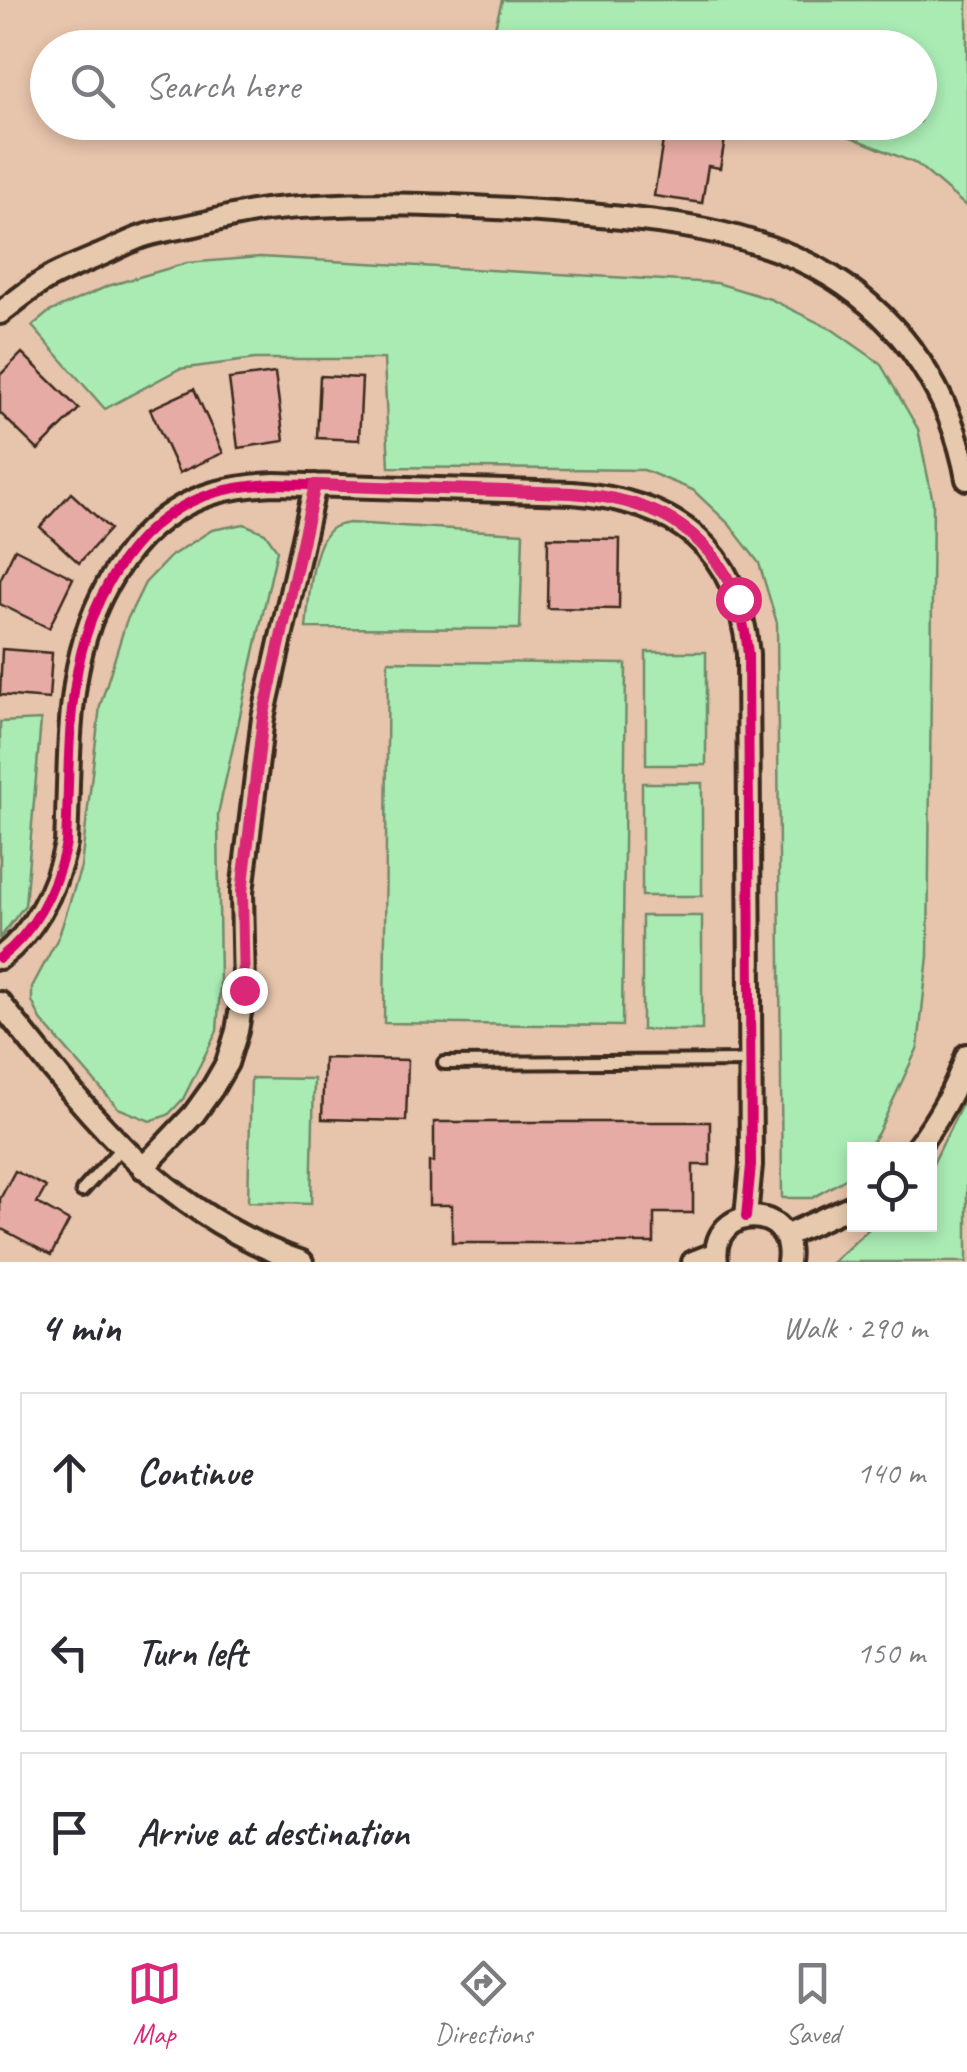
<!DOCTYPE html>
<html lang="en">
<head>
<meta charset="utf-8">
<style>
  :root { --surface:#fff; --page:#f7f7f7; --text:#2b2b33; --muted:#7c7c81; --line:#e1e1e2; --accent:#db2777 }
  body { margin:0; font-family:Caveat,sans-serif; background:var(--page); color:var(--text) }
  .controls { position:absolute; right:30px; bottom:30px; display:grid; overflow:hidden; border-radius:0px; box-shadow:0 5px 15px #0003 }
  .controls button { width:90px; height:90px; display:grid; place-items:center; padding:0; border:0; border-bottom:2px solid var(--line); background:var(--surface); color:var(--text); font:50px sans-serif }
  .stop { position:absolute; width:30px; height:30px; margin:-22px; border:8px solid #db2777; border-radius:50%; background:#fff }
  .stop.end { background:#db2777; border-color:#fff; box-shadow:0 2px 10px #0008 }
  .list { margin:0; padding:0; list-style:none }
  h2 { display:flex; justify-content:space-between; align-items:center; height:130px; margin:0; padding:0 40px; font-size:42px }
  h2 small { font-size:32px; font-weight:400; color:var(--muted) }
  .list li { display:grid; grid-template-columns:65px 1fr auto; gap:30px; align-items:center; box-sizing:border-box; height:160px; margin:0 20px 20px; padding:0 20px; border:2px solid var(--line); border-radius:0px }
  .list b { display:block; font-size:38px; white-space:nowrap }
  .list em { font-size:32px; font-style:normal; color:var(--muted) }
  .icon { flex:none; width:55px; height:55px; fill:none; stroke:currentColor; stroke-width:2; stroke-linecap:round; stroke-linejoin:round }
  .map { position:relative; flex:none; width:967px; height:1262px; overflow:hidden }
  .search { position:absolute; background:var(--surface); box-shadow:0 5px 15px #0003; left:30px; right:30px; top:30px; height:110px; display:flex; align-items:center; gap:25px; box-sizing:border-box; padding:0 35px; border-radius:55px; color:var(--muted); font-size:38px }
  .sheet { height:670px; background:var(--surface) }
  nav { display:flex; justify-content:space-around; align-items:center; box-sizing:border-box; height:140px; border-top:2px solid var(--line); background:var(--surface); font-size:28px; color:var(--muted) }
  nav a { display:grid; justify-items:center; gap:5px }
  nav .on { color:var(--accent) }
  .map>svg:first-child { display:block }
  .green { fill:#aaebb4; stroke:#728a69; stroke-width:2.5 }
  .building { fill:#e6aba5; stroke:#3b2a1e; stroke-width:2.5 }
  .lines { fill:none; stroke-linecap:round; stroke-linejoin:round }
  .service-casing { stroke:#3b2a1e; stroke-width:18 }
  .minor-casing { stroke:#3b2a1e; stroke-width:28 }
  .service { stroke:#e7caae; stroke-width:10 }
  .minor { stroke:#e7caae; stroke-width:20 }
  .cycleway-casing { stroke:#e7caae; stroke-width:16 }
  .cycleway { stroke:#d6006c; stroke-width:10 }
  .route { stroke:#db2777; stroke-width:12 }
</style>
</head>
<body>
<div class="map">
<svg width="967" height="1262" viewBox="0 0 967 1262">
  <rect width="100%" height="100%" fill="#e7c4ac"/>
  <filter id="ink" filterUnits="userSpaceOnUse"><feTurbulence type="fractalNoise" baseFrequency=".01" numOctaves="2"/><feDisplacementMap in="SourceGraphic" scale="20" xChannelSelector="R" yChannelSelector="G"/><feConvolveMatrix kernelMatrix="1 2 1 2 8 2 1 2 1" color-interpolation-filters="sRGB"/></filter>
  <g filter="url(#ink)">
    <path class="green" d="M502,0H967V207L917,164L817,123L920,122V48L490,47Z
      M260,257L717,283L770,299L833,330L880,363L918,429L933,502L928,956L918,1047L878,1133L867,1149L854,1150V1167L847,1178L812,1198H782L777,623L759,563L729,524L693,490L644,470L389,467L384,359H255L179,369L105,409L32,326L49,312L108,286L187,263Z
      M349,523L523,533L520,629L306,628C309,603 311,540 334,527C338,525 344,524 349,523Z
      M244,524L265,533L277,550L218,814L220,987L217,1031L183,1099L168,1115L150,1121L118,1108L41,1020L32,1001V987L59,936L81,867L100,706L126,622L145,583L171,556L212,530Z
      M646,652H706V765H646Z
      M388,661L626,664L622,1026L384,1023Z
      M41,720L25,905L0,938V722Z
      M642,783H702V896H642Z
      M642,916H702V1030H642Z
      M251,1078L314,1079L311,1204L248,1202Z
      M967,1094V1262H833L873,1225L930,1224V1170Z"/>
    <path class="building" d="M666,122H696L727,127L720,168L708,166L702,203L654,196Z
      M22,353L79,409L38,450L0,413V375Z
      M275,373L284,441L238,448L229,379Z
      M320,376L362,378L359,440L317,438Z
      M194,389L223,453L179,473L150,409Z
      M71,493L110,529L79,563L40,527Z
      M548,538L620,539L619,609L547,608Z
      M15,549L73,578L49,628L0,604V580Z
      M2,649L52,653L49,699L0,695Z
      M324,1058L408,1060L406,1121L322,1119Z
      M434,1122H710V1165H693V1213H654V1243H452V1205H429V1162H434Z
      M15,1171L46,1187L37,1203L69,1221L51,1255L0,1228V1199Z"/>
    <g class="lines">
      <g class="service-casing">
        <path id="service" d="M444,1063L750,1061
          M82,1191L122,1147"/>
      </g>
      <g class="minor-casing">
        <path id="minor" d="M0,313C16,301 32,287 49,278C67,268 87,261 105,253C119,247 133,239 147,235C164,230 182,228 199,224C221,219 243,213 266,210C361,200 459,205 554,212C648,220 750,226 832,277C904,322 952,395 967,479
          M0,958C37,929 56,889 66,844C69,785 67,724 78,667C93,592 137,516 214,493C234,487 254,485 275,484L572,493C675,501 738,546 748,654L751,1165L746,1217
          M0,1003C89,1115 162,1213 302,1262
          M915,1150C938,1120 955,1090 967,1055
          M143,1168L194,1114L212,1089L227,1063L237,1031L244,989L242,892L263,718L315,485
          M785,1236L854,1205
          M693,1262L716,1253
          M717,1262C708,1203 797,1202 788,1262"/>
      </g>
      <use href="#service" class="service"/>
      <use href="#minor" class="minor"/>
      <g class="cycleway-casing">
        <path id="cycleway" d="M0,958C37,929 56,889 66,844C69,785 67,724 78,667C93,592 137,516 214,493C234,487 254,485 275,484L572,493C675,501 738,546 748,654L751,1165L746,1217"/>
      </g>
      <use href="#cycleway" class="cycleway"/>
    </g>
  </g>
  <g class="lines" filter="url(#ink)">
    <path class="route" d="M244,990L242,892L263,718L315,485L572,493C650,499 705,525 738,599"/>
  </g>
</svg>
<div class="controls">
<button><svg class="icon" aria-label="locate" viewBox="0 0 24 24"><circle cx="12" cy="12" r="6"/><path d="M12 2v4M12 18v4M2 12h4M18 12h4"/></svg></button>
</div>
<div class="stop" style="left:738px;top:599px"></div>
<div class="stop end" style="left:244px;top:990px"></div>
<div class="search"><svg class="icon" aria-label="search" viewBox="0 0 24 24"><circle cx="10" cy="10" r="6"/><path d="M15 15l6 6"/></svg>Search here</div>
</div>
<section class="sheet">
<h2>4 min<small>Walk · 290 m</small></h2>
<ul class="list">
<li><svg class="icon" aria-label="ahead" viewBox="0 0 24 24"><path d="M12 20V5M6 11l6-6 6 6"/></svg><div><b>Continue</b></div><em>140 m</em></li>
<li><svg class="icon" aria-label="left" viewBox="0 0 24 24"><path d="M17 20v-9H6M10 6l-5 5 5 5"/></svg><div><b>Turn left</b></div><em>150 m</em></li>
<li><svg class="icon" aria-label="arrive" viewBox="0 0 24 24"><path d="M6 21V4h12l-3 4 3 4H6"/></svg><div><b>Arrive at destination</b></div></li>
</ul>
</section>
<nav>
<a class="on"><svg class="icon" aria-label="map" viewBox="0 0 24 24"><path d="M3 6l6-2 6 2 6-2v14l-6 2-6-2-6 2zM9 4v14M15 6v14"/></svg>Map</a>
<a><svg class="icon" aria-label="directions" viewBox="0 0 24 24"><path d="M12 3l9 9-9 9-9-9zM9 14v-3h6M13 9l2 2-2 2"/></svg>Directions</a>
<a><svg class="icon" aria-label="saved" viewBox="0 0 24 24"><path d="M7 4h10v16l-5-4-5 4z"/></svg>Saved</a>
</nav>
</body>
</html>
